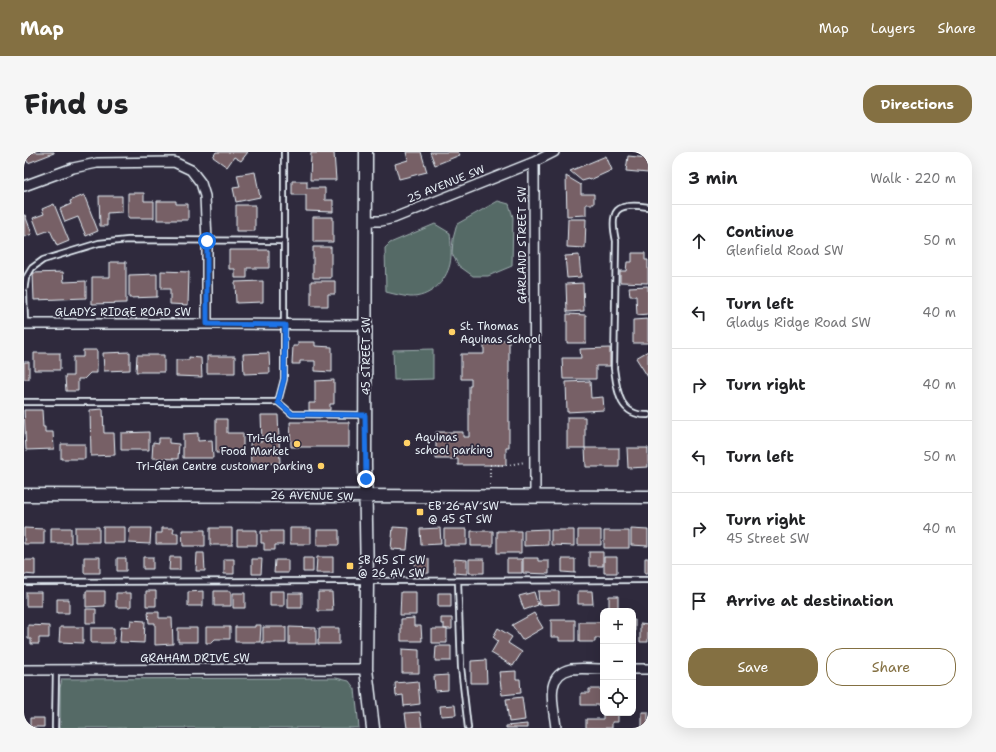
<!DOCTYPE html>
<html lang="en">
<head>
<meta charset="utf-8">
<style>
  :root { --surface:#fff; --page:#f6f6f6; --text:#202124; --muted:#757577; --line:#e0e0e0; --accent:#847042 }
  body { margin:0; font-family:"Shantell Sans",sans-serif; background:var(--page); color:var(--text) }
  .controls { position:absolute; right:12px; bottom:12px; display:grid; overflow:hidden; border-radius:8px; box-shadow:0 4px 16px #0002 }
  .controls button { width:36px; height:36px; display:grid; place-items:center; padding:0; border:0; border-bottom:1px solid var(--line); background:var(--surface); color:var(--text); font:20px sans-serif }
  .stop { position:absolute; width:12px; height:12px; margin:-9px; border:3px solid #1a73e8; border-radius:50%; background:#fff }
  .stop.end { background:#1a73e8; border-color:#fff; box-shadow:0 1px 4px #0008 }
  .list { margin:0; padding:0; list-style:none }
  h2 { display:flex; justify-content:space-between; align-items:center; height:52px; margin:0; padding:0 16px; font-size:17px }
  h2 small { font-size:13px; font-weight:400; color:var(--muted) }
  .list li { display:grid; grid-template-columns:26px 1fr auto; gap:12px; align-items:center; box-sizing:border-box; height:72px; padding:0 16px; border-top:1px solid var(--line) }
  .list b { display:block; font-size:15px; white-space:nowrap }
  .list p { margin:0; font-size:13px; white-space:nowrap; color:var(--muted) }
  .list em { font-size:13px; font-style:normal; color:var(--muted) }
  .actions { display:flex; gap:8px; padding:12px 16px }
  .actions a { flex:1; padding:9px 0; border:1px solid var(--accent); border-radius:16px; text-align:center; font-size:14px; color:var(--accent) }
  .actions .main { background:var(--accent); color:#fff }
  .icon { flex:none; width:22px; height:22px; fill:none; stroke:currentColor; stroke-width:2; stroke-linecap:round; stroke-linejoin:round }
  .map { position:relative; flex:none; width:624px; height:576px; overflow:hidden; border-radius:16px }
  header { display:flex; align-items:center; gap:24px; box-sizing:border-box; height:56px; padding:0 20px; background:var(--accent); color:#fff }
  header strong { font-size:19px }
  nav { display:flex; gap:22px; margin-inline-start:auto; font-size:14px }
  .intro { display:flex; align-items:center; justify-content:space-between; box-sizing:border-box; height:96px; padding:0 24px }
  h1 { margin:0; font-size:28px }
  .button { padding:10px 18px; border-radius:16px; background:var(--accent); color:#fff; font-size:14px; font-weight:700 }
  main { display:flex; gap:24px; padding:0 24px }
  aside { flex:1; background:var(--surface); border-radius:16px; box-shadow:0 4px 16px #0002 }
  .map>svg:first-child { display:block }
  .green { fill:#556b66; stroke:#9eaeaf }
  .building { fill:#776066; stroke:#e8f1f8 }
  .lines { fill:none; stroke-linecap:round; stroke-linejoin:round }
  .service-casing { stroke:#e8f1f8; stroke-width:8 }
  .minor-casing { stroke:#e8f1f8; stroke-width:12 }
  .tertiary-casing { stroke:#e8f1f8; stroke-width:15 }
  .path { stroke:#e8f1f8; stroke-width:2; stroke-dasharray:1 3; stroke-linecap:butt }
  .service { stroke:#2f2a3d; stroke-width:4.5 }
  .minor { stroke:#2f2a3d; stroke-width:9 }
  .tertiary { stroke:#2f2a3d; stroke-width:12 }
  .route { stroke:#1a73e8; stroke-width:5 }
  .poi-dot { fill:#ffd166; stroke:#2f2a3d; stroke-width:1.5 }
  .labels { text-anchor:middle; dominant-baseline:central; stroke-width:3.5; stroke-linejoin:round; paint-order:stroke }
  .street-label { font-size:11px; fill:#e8f1f8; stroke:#2f2a3d }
  .poi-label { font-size:11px; fill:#e8f1f8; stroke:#2f2a3d; text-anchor:start }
</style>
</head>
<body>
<header>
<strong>Map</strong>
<nav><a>Map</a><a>Layers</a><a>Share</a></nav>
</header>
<div class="intro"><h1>Find us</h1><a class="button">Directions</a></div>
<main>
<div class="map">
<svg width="624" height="576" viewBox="0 0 624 576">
  <rect width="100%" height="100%" fill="#2f2a3d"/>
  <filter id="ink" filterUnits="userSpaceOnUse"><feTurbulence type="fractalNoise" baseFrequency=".025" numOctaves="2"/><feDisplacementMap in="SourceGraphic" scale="8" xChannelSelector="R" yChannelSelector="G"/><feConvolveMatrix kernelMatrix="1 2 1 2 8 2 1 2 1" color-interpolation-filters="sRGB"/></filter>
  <g filter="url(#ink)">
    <path class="green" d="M474,49L485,52L489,65L488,114L464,124H449L435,114L428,102L429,87L433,72Z
      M411,72L426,81C427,91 428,102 426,112C422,130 405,146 386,145C378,144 370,142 362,140L361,96L366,91Z
      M409,197V227L370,228L369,198Z
      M312,526L325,529L331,537L335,576H36V536L38,527Z"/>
    <path class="building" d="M0,0H30V1L4,11Z
      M192,0H224L217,9L210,5L203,15L189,5Z
      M382,0H397L403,20L375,27L371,12L384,8Z
      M406,0H434L436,3L411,13Z
      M287,1H310L312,28H286Z
      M582,4L588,18L566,28L565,27L558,29L546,19Z
      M604,4L624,6V21L602,19Z
      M231,20L236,45L212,50L209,36L216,35L213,23Z
      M542,24L557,33V42H570V52H562V63L543,64Z
      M268,29H283V36H301V48H309V60L282,59V43H268Z
      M104,41H120V49H130V66H104Z
      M60,43L74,79L62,84L54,65L41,70L36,57L47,52L46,49Z
      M75,44H98V60L83,61V74H76Z
      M133,49H152V52H164V68H133Z
      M30,52L45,89L33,94L26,78L15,82L9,66L20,62L18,57Z
      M212,53H231V79H212Z
      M0,63H1L8,82L0,85Z
      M289,65H309V90H289Z
      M544,67H562L561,96L543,95Z
      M289,95H307V126H289Z
      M205,98H245V116H223V126H211V117H205Z
      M608,101H621V108H624V131L596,130V119H602L603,110H608Z
      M555,103L557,125L543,126L541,104Z
      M86,110H102V151L68,152V125H86Z
      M137,119L165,120L164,153L146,152V137H137Z
      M39,120L40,130L62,129V146L10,148L9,121Z
      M133,122V145L105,146V123Z
      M239,129V150L212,151L211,130Z
      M287,129H311V142H304V154H287Z
      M559,131L560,159L543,160L542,132Z
      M624,134V162L613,163L612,144H606L605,135Z
      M543,162L562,163V191H543Z
      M624,167V191H609V168Z
      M460,188H485V296H482V313H434V307H412V280H439V285H445V234H447V227H437V202H460Z
      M274,190H291V194L308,195V220L291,219V209H276V212H268L269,194H274Z
      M586,196V214H572V227H539L538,206H557L556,197Z
      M59,198H73V221H66L60,227H54V239H42L41,224H49V205H59Z
      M624,199V225L612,206Z
      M106,200V218L80,219L79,201Z
      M10,201H36V218H10Z
      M245,201L246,221L220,222L219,202Z
      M113,203H140V220H112Z
      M183,204H211V221H183Z
      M165,205L177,206L178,225L152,224V208H165Z
      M0,210H5V227H0Z
      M310,228V252H306V258H285V251H291V229Z
      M566,229L567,246L579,245L580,258L543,260L542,230Z
      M79,257L80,281H90L91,303L67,304L66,258Z
      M0,258H18L19,275H21V280H29L30,297L2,298Z
      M237,263H254L256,311L227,312L226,289H238Z
      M543,265H561V296H543Z
      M192,267H203V281H219V301H192Z
      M266,270H325V295H267Z
      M125,280V298H97V281Z
      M174,281V289L188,288L189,306H159V282Z
      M135,286H145V291L155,292L154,307L128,306L129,290L135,291Z
      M37,292H61V307H37Z
      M561,296H595V315H562Z
      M603,296H624V315L604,316Z
      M51,375H75V390H51Z
      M79,375H101V391H79Z
      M369,375L385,376L383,398L367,397Z
      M0,376L20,377V392H0Z
      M27,376H47V391H27Z
      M106,376H127L126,392L105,391Z
      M138,376H150L149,381H154V392H132V381H138Z
      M186,376H208V393H186Z
      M266,376H287V392H266Z
      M416,376L417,392L397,393L396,377Z
      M420,377H443V393H420Z
      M524,377V393L500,394V378Z
      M607,377L624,378V394L607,393Z
      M158,378H181V394H159Z
      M213,378H233V393H213Z
      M293,378H315V393H293Z
      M527,378H550V394L527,393Z
      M554,378H577V393H554Z
      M237,379H259V393H251V398H240V391H237Z
      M447,379H469V394H447Z
      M473,379H497V401H473Z
      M580,379H605V396H580Z
      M565,400H579V414H565Z
      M173,401H180L181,419H172Z
      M60,405H76V421H60Z
      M119,405H129V417H119Z
      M146,405H156V418H145Z
      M293,405H309V421H292Z
      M580,405H593V421H580Z
      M93,406H102V419H93Z
      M279,406H289V420H279Z
      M499,406H514V409H525V422L499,421Z
      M621,406H624V421H621Z
      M200,407H210V422H200Z
      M228,407H238L237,422H228Z
      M391,407H405V421L391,422Z
      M430,407L443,408V422L430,421Z
      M445,407H460V421H445Z
      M483,407H498V421H483Z
      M538,407H551V421L538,420Z
      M0,408H11V423L0,422Z
      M251,408H264V421H250Z
      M62,439H81V454L62,455Z
      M122,439H132V454H122Z
      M179,439V454H164V440Z
      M190,439H207V454H190Z
      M246,439H260V454H246Z
      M514,439H535V452L515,453Z
      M554,439H568L569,452H554Z
      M2,440H17V454H2Z
      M294,440H308L309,459H294Z
      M377,440H392V463H376Z
      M510,440L514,453L500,458L495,444Z
      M92,441H107V455H92Z
      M209,441H221V456H209Z
      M264,441H278V456H264Z
      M414,441H427V455H414Z
      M585,444H594V457H585Z
      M33,447H45V461H33Z
      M62,457H72V471H62Z
      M124,460H135V466H148L149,492L131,493V471H125Z
      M510,461L519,476L498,488L488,473Z
      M390,466V474H397L398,489H377V467Z
      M417,466H428V477H420V472H417Z
      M107,468L121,469L120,491L96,490L97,474L106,475Z
      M527,468H551V489H535V485H527Z
      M609,468H611V488H609Z
      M555,470H579V486H571V490H555Z
      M616,472L624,473V490H616Z
      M4,473L25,474V486H15V492H7V487H4Z
      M231,473H237L236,490H211V475H231Z
      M36,475H59V491L35,490Z
      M182,475H206V487H191L187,491H182Z
      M239,475H262V491H238V489H239Z
      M265,475L292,476V492H265Z
      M67,476H90V491H67Z
      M154,476H173V490H154Z
      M295,476H315V492H294V487H295Z
      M474,476L488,485L484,491L498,500L489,514L467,501L474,489L469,485Z
      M408,477H423V491H408Z
      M412,494H427V509H411Z
      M378,497L395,498V521H378Z
      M462,508L463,531H447V509Z
      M492,519V527H496L497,541L478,543L475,520Z
      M424,523V538L411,539L410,524Z
      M394,529L396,552L380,554L379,543L372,544L371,531Z
      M565,537H579V553H557V541H565Z
      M498,545L501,568L485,570L482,547Z
      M431,553L432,563L417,564L416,554Z
      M579,559V561H594V570H588V576H562V567H579Z
      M396,560L398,576H383L381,561Z
      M618,560H624V575H618Z
      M6,566H20V575H6Z
      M503,572V576H482V574Z"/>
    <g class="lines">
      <g class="service-casing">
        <path id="service" d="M260,0V227L254,250L268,262L340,263
          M624,55C592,50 585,58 592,89L590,216C593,239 595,264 624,263
          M1,172L0,139L2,126L8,116L19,108L75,91L104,88L261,89
          M0,250H254
          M434,429L437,515L444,576
          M0,430L624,428
          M31,576L32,518"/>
      </g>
      <g class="minor-casing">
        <path id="minor" d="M510,10L511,345
          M0,34L49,16L73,11L150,10L167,18L177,31L181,44L183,89V172
          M342,69H357L370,66L510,10L530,0
          M0,172H183L342,173
          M609,517H624
          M0,518L342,517
          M532,576C530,555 519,523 547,517C557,516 569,517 579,517"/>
      </g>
      <g class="tertiary-casing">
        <path id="tertiary" d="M342,0L341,312L343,429L342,517L349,576
          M0,343L624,345"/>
      </g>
      <path class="path" d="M466,333V313H484L501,310"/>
      <use href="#service" class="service"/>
      <use href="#minor" class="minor"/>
      <use href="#tertiary" class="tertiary"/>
    </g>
  </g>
  <g class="lines" filter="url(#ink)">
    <path class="route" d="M183,89V172L261,173L260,227L254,250L268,262L341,263L342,327"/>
  </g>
  <g class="poi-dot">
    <circle cx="428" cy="180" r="4"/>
    <circle cx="383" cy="291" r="4"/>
    <circle cx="273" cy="292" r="4"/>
    <circle cx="297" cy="314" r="4"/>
    <rect x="392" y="356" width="8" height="8" rx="2"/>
    <rect x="322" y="410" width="8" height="8" rx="2"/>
  </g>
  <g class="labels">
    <g class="street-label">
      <text transform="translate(422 32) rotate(-22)">25 AVENUE SW</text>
      <text transform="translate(498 93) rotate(-90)">GARLAND STREET SW</text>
      <text x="99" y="160">GLADYS RIDGE ROAD SW</text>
      <text transform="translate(342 204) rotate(-90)">45 STREET SW</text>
      <text transform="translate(288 344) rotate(1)">26 AVENUE SW</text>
      <text x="171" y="506">GRAHAM DRIVE SW</text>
    </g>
    <g class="poi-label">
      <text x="436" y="174">St. Thomas<tspan x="436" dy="13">Aquinas School</tspan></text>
      <text x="391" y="285">Aquinas<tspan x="391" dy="13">school parking</tspan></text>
      <text x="265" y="286" text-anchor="end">Tri-Glen<tspan x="265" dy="13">Food Market</tspan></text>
      <text x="289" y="314" text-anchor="end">Tri-Glen Centre customer parking</text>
      <text x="404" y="354">EB 26 AV SW<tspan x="404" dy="13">@ 45 ST SW</tspan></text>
      <text x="334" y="408">SB 45 ST SW<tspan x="334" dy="13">@ 26 AV SW</tspan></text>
    </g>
  </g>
</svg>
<div class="controls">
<button>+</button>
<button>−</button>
<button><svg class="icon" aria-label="locate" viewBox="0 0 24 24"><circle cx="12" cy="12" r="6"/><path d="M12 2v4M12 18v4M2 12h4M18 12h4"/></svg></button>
</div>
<div class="stop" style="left:183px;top:89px"></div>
<div class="stop end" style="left:342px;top:327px"></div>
</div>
<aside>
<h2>3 min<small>Walk · 220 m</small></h2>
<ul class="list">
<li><svg class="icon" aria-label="ahead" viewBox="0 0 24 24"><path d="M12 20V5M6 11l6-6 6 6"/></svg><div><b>Continue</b><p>Glenfield Road SW</p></div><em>50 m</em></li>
<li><svg class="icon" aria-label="left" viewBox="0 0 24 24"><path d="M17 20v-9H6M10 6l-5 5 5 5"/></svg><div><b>Turn left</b><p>Gladys Ridge Road SW</p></div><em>40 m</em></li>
<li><svg class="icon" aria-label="right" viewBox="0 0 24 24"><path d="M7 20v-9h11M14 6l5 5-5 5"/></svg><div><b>Turn right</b></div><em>40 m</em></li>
<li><svg class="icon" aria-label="left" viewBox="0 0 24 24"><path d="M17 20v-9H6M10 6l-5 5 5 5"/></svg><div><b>Turn left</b></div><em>50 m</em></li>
<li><svg class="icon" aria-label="right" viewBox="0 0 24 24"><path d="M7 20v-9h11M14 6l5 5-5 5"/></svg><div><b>Turn right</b><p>45 Street SW</p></div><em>40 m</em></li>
<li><svg class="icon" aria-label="arrive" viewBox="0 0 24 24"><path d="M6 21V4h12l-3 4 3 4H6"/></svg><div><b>Arrive at destination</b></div></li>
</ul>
<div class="actions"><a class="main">Save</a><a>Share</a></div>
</aside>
</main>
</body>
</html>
